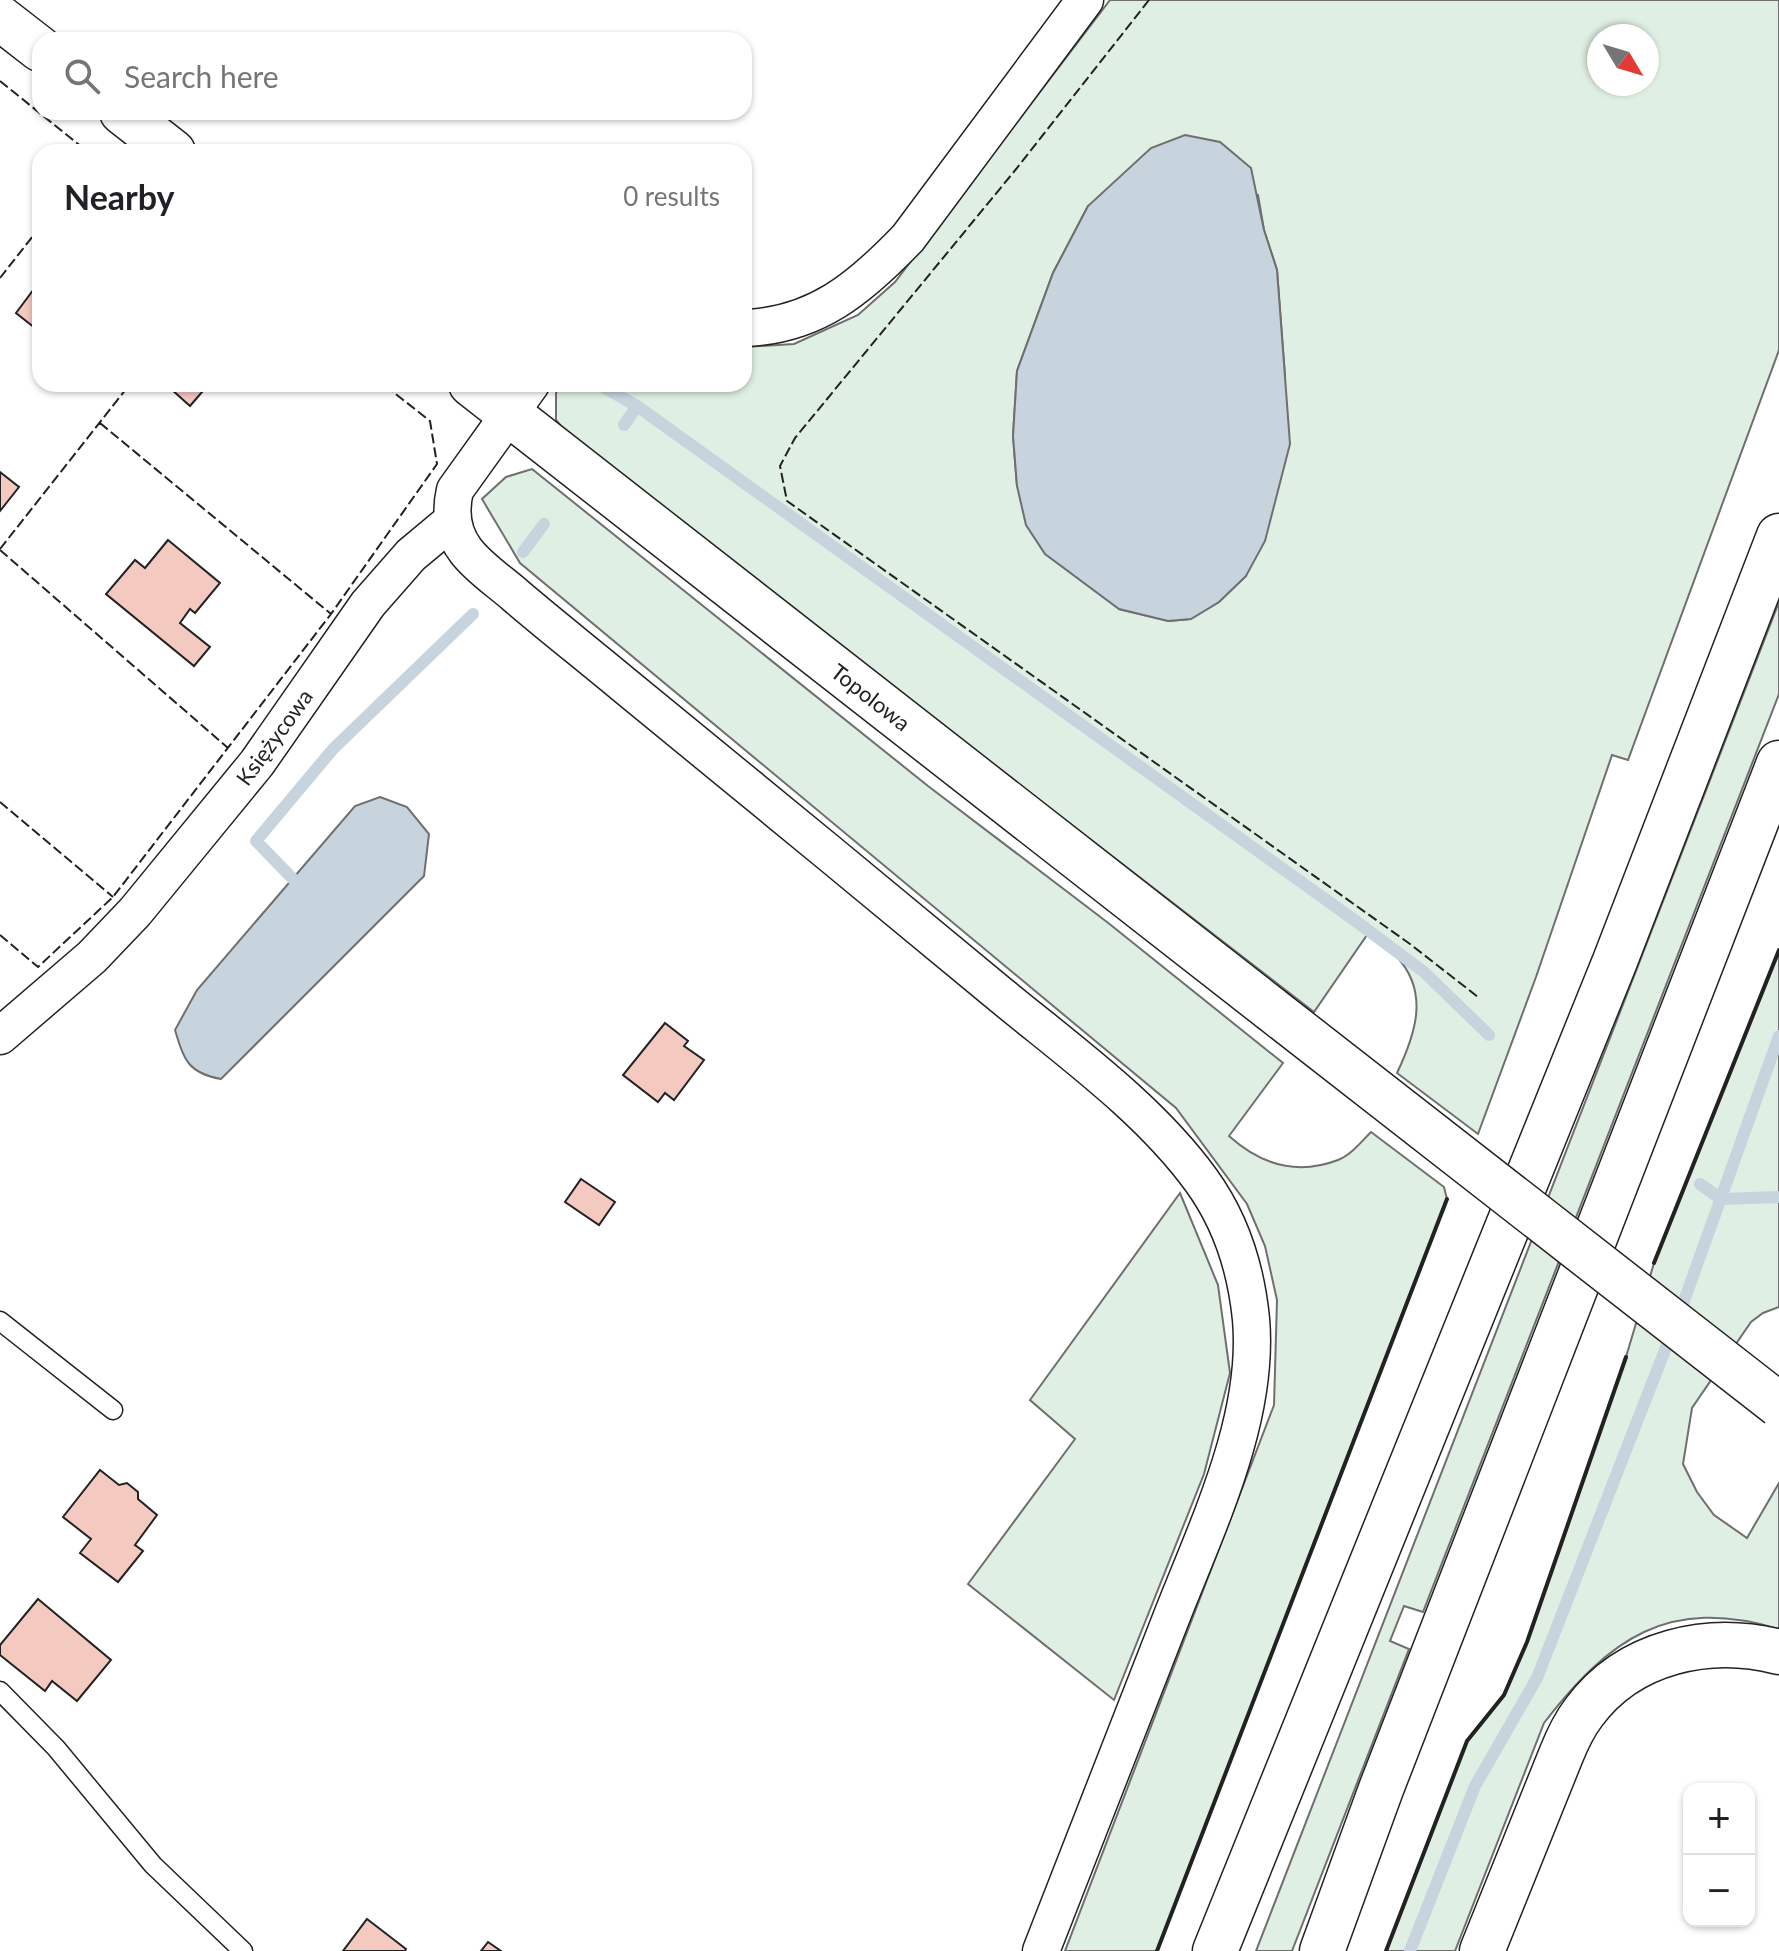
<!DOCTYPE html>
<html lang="en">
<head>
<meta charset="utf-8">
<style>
  :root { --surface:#fff; --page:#f6f6f6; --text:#202124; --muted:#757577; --line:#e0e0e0 }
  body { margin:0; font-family:Lato,sans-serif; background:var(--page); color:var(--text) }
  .controls { position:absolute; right:24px; bottom:24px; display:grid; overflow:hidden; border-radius:16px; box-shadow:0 2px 6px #0004 }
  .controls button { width:72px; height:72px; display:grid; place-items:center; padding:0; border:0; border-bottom:2px solid var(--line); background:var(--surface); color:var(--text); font:40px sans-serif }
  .compass { position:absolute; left:1587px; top:24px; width:72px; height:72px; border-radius:50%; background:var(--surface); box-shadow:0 2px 6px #0004; rotate:128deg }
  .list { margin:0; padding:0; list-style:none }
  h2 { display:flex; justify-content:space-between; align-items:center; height:104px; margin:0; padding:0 32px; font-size:34px }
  h2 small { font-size:26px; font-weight:400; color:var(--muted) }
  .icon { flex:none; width:44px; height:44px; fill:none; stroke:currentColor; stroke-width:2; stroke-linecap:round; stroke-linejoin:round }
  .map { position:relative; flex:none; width:1779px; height:1951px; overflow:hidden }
  .search { position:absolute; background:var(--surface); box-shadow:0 2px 6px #0004; left:32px; top:32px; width:720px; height:88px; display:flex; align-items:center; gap:20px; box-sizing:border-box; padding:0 28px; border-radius:24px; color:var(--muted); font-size:30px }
  .panel { position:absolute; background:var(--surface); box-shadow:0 2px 6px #0004; left:32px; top:144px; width:720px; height:248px; border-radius:24px }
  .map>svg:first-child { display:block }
  .green { fill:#e0efe3; stroke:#6f6f6f; stroke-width:2; fill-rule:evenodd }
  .water { fill:#c7d3dd; stroke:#6f6f6f; stroke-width:2 }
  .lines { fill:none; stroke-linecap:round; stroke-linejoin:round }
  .stream { stroke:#c7d3dd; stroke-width:12 }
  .building { fill:#f3c9c0; stroke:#222; stroke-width:2 }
  .lane-casing { stroke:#222; stroke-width:21 }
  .street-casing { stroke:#222; stroke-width:39 }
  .secondary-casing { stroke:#222; stroke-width:47 }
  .highway-casing { stroke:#222; stroke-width:47 }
  .lane { stroke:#fff; stroke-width:18 }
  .street { stroke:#fff; stroke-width:36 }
  .secondary { stroke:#fff; stroke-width:44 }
  .highway { stroke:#fff; stroke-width:44 }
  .secondary-bridge-casing { stroke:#222; stroke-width:47; stroke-linecap:butt }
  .secondary-bridge { stroke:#fff; stroke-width:44 }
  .fence { stroke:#222; stroke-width:2; stroke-dasharray:10 4; stroke-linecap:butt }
  .wall { stroke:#222; stroke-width:4 }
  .labels { text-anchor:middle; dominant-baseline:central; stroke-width:6; stroke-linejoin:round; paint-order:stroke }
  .street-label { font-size:22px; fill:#222; stroke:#fff }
</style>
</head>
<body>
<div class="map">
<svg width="1779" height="1951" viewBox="0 0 1779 1951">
  <rect width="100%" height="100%" fill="#fff"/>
  <path class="green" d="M1110,0H1779V350L1628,760L1612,755L1536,977L1478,1134L1397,1073C1415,1035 1430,993 1397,957C1389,949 1376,942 1367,935L1314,1012L571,438L556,420V393L562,384H744V347L794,344L858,315L895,282ZM1599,36H1647V84H1599ZM1258,195L1264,230L1277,270L1285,376L1246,576L1219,602L1190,619L1169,621L1119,609L1017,486L1013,436L1017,371L1053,273L1088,206Z
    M532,469L928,786L1107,922L1283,1063L1229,1136C1260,1164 1296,1176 1338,1160C1351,1155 1361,1142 1371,1132L1444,1187L1447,1199L1157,1951H1065L1274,1405L1277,1300L1265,1246L1247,1204L1176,1108L520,563L482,499L506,477Z
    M1779,602V694L1423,1612L1404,1606L1390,1641L1409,1649L1292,1951H1256Z
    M1779,952V1307L1763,1313L1751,1322L1692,1408L1683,1464L1697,1492L1714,1515L1747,1538L1779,1483V1629C1668,1596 1610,1638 1544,1723L1455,1951H1386L1467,1741L1504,1695L1527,1642L1626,1357L1654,1263Z
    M1180,1193L1218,1285L1230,1373L1204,1474L1114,1700L968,1584L1075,1439L1030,1400Z"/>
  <path class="water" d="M1185,135L1220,142L1251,168L1264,230L1277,270L1290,444L1265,541L1246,576L1219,602L1191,619L1168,621L1119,609L1045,554L1026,525L1017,486L1013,436L1017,371L1053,273L1088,206L1151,148Z
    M380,797L407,807L429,834L424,876L221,1079C188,1073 184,1060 175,1030L197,990L355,806Z"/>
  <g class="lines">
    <path class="stream" d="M598,384L637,406L1357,922L1424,972L1489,1035
      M624,425L637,406
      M523,552L544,524
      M293,879L256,841L333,749L473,614
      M1700,1184L1721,1199L1779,1197
      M1679,1315L1779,1036
      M1410,1951L1475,1786L1537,1678L1672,1332"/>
  </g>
  <path class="building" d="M40,281V332L16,313Z
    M176,384H209L190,406L171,389Z
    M0,472L19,487L0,511Z
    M168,540L220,583L195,613L190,609L180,623L210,647L194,666L106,594L135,560L145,568Z
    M665,1023L688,1041L684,1046L704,1060L674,1100L665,1093L658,1102L623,1075Z
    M581,1179L615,1202L599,1225L565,1202Z
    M100,1470L119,1485L127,1483L138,1492V1499L157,1515L135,1545L143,1551L118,1582L80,1553L91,1539L63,1517Z
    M38,1599L111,1660L77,1701L52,1681L45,1691L0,1655V1645Z
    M367,1919L406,1949L405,1951H343Z
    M488,1942L501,1951H481Z"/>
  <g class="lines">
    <g class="lane-casing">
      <path id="lane" d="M0,1321L113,1410
        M0,1691L56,1748L153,1865L243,1951"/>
    </g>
    <g class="street-casing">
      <path id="street" d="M744,328C816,326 861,287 908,238L1085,0
        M531,384L455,490C450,511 452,533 466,551C479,568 499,581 515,595C550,625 587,654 623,684C748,786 872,888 996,991C1066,1049 1148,1107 1201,1180C1231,1221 1246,1269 1251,1319C1260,1420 1206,1528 1170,1621C1127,1731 1084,1841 1041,1951
        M0,1036L92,957L135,912L257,763L368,604L411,555L453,520"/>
    </g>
    <g class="secondary-casing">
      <path id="secondary" d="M0,18L40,49
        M122,112L173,152
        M471,384L1271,1009
        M1482,1951L1561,1755C1567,1740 1574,1725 1584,1712C1629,1651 1709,1634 1779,1652"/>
    </g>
    <g class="highway-casing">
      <path id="highway" d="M1215,1951L1615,961L1779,536
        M1322,1951L1381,1789L1779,763"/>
    </g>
    <use href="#lane" class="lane"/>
    <use href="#street" class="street"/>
    <use href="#secondary" class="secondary"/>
    <use href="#highway" class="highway"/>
    <g class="secondary-bridge-casing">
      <path id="secondary-bridge" d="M1271,1009L1779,1405"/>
    </g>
    <use href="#secondary-bridge" class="secondary-bridge"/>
    <path class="fence" d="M1149,0L1017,168L795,438L780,466L787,501L1410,944L1478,997
      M0,81L88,152
      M0,278L40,227
      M100,423L331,614
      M0,549L130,384
      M0,550L228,748
      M0,802L113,897
      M0,935L38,967L113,897L331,614L437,464L430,421L383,384"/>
    <path class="wall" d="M1654,1263L1779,950
      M1157,1951L1447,1199
      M1386,1951L1467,1741L1504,1695L1527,1642L1626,1357"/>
  </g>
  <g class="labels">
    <g class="street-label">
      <text transform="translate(871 697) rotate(38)">Topolowa</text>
      <text transform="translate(274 737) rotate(-54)">Księżycowa</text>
    </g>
  </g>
</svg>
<div class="controls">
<button>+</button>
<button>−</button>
</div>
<svg class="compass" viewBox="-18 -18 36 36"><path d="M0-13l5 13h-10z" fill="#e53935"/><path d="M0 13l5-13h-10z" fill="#757577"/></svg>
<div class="search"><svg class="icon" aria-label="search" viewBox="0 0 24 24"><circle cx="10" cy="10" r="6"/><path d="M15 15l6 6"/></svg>Search here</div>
<section class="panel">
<h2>Nearby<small>0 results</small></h2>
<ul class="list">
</ul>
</section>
</div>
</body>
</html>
